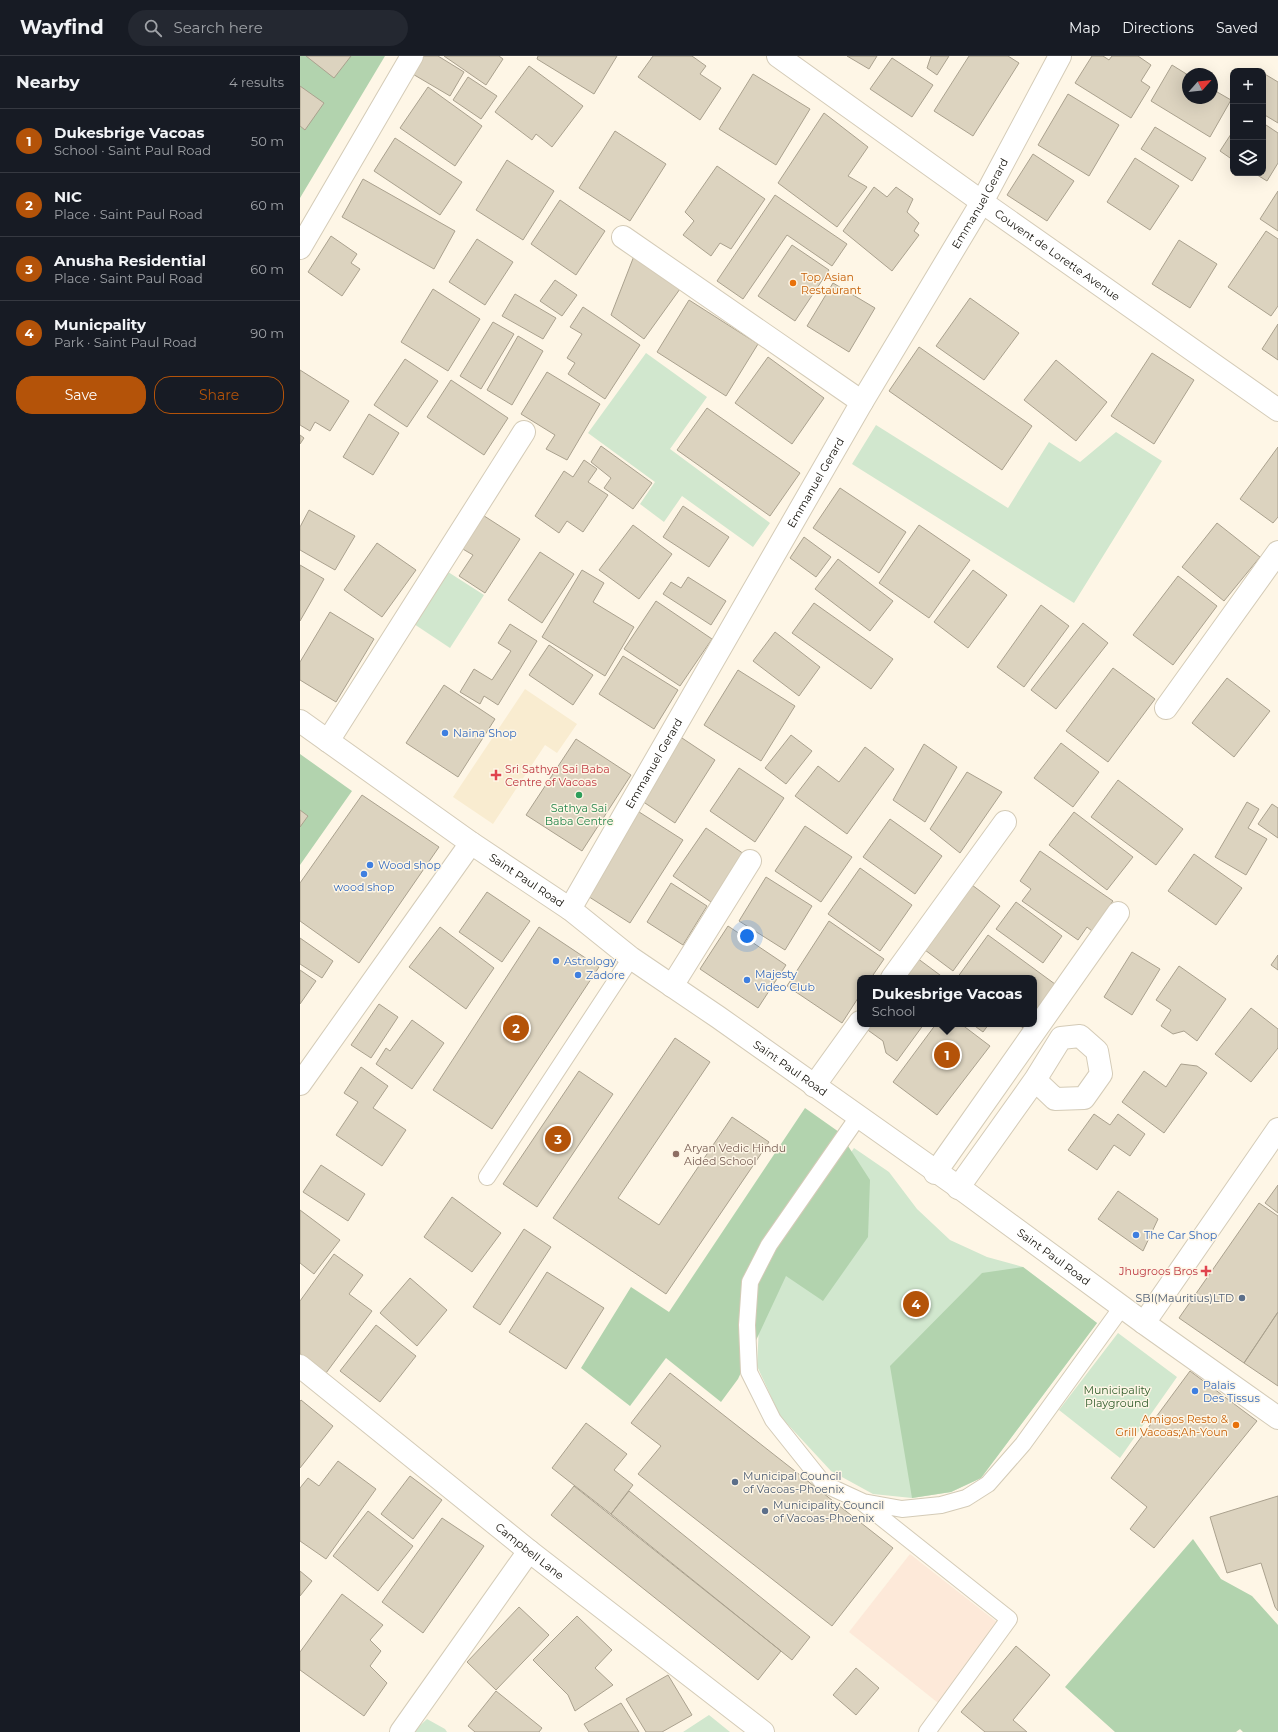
<!DOCTYPE html>
<html lang="en">
<head>
<meta charset="utf-8">
<style>
  :root { --surface:#171b24; --page:#242831; --text:#f1f3f6; --muted:#9ea1a6; --line:#363941; --accent:#b45309 }
  body { margin:0; font-family:Montserrat,sans-serif; background:var(--page); color:var(--text) }
  .controls { position:absolute; right:12px; top:12px; display:grid; overflow:hidden; border-radius:8px; box-shadow:0 4px 16px #0002 }
  .controls button { width:36px; height:36px; display:grid; place-items:center; padding:0; border:0; border-bottom:1px solid var(--line); background:var(--surface); color:var(--text); font:20px sans-serif }
  .compass { position:absolute; left:882px; top:12px; width:36px; height:36px; border-radius:50%; background:var(--surface); box-shadow:0 4px 16px #0002; rotate:63deg }
  .you { position:absolute; left:447px; top:880px; width:14px; height:14px; margin:-10px; border:3px solid #fff; border-radius:50%; background:#1a73e8; box-shadow:0 0 0 6px #1a73e833 }
  .badge { display:grid; place-items:center; width:26px; height:26px; border-radius:50%; background:var(--accent); color:#fff; font-size:13px; font-weight:700 }
  .pin { position:absolute; translate:-50% -50%; border:2px solid #fff; box-shadow:0 1px 4px #0006 }
  .popup { position:absolute; left:557px; top:919px; width:180px; height:52px; box-sizing:border-box; display:grid; place-content:center; border-radius:8px; background:var(--surface); filter:drop-shadow(0 1px 3px #0005); font-size:13px; white-space:nowrap; color:var(--muted) }
  .popup b { font-size:15px; color:var(--text) }
  .popup::after { content:''; position:absolute; left:50%; top:100%; margin-left:-8px; border:8px solid transparent; border-top-color:var(--surface) }
  .list { margin:0; padding:0; list-style:none }
  h2 { display:flex; justify-content:space-between; align-items:center; height:52px; margin:0; padding:0 16px; font-size:17px }
  h2 small { font-size:13px; font-weight:400; color:var(--muted) }
  .list li { display:grid; grid-template-columns:26px 1fr auto; gap:12px; align-items:center; box-sizing:border-box; height:64px; padding:0 16px; border-top:1px solid var(--line) }
  .list b { display:block; font-size:15px; white-space:nowrap }
  .list p { margin:0; font-size:13px; white-space:nowrap; color:var(--muted) }
  .list em { font-size:13px; font-style:normal; color:var(--muted) }
  .actions { display:flex; gap:8px; padding:12px 16px }
  .actions a { flex:1; padding:9px 0; border:1px solid var(--accent); border-radius:16px; text-align:center; font-size:14px; color:var(--accent) }
  .actions .main { background:var(--accent); color:#fff }
  .icon { flex:none; width:22px; height:22px; fill:none; stroke:currentColor; stroke-width:2; stroke-linecap:round; stroke-linejoin:round }
  .map { position:relative; flex:none; width:978px; height:1676px; overflow:hidden }
  header { display:flex; align-items:center; gap:24px; box-sizing:border-box; height:56px; padding:0 20px; background:var(--surface); border-bottom:1px solid var(--line) }
  header strong { font-size:19px }
  nav { display:flex; gap:22px; margin-inline-start:auto; font-size:14px }
  .search { width:280px; height:36px; background:var(--page); display:flex; align-items:center; gap:10px; box-sizing:border-box; padding:0 14px; border-radius:22px; color:var(--muted); font-size:15px }
  main { display:flex }
  aside { flex:1; background:var(--surface) }
  .map>svg:first-child { display:block }
  .commercial { fill:#fde9d9 }
  .built { fill:#f9ecd0 }
  .green { fill:#d1e7ce }
  .forest { fill:#b2d3ae }
  .building { fill:#dcd3bf; stroke:#aaa18e }
  .lines { fill:none; stroke-linecap:round; stroke-linejoin:round }
  .service-casing { stroke:#d4cbb7; stroke-width:18 }
  .minor-casing { stroke:#d4cbb7; stroke-width:24 }
  .secondary-casing { stroke:#d4cbb7; stroke-width:24 }
  .service { stroke:#fff; stroke-width:16 }
  .minor { stroke:#fff; stroke-width:22 }
  .secondary { stroke:#fff; stroke-width:22 }
  .food-dot { fill:#e8710a; stroke:#fef6e6; stroke-width:1.5 }
  .shop-dot { fill:#3f7fe0; stroke:#fef6e6; stroke-width:1.5 }
  .health-dot { fill:#e0444e; stroke:#fef6e6; stroke-width:1.5 }
  .leisure-dot { fill:#2e9e5b; stroke:#fef6e6; stroke-width:1.5 }
  .education-dot { fill:#8d6e63; stroke:#fef6e6; stroke-width:1.5 }
  .service-dot { fill:#5c6f8a; stroke:#fef6e6; stroke-width:1.5 }
  .labels { text-anchor:middle; dominant-baseline:central; stroke-width:3; stroke-linejoin:round; paint-order:stroke }
  .street-label { font-size:11px; fill:#14110a; stroke:#fef6e6 }
  .food-label { font-size:11px; fill:#c56008; stroke:#fef6e6; text-anchor:start }
  .shop-label { font-size:11px; fill:#366cbe; stroke:#fef6e6; text-anchor:start }
  .health-label { font-size:11px; fill:#be3a42; stroke:#fef6e6; text-anchor:start }
  .leisure-label { font-size:11px; fill:#27864d; stroke:#fef6e6 }
  .education-label { font-size:11px; fill:#785e54; stroke:#fef6e6; text-anchor:start }
  .service-label { font-size:11px; fill:#4e5e75; stroke:#fef6e6; text-anchor:start }
  .park-label { font-size:11px; fill:#2f5c2a; stroke:#fef6e6 }
</style>
</head>
<body>
<header>
<strong>Wayfind</strong>
<div class="search"><svg class="icon" aria-label="search" viewBox="0 0 24 24"><circle cx="10" cy="10" r="6"/><path d="M15 15l6 6"/></svg>Search here</div>
<nav><a>Map</a><a>Directions</a><a>Saved</a></nav>
</header>
<main>
<aside>
<h2>Nearby<small>4 results</small></h2>
<ul class="list">
<li><span class="badge">1</span><div><b>Dukesbrige Vacoas</b><p>School · Saint Paul Road</p></div><em>50 m</em></li>
<li><span class="badge">2</span><div><b>NIC</b><p>Place · Saint Paul Road</p></div><em>60 m</em></li>
<li><span class="badge">3</span><div><b>Anusha Residential</b><p>Place · Saint Paul Road</p></div><em>60 m</em></li>
<li><span class="badge">4</span><div><b>Municpality</b><p>Park · Saint Paul Road</p></div><em>90 m</em></li>
</ul>
<div class="actions"><a class="main">Save</a><a>Share</a></div>
</aside>
<div class="map">
<svg width="978" height="1676" viewBox="0 0 978 1676">
  <rect width="100%" height="100%" fill="#fef6e6"/>
  <path class="commercial" d="M610,1498L703,1571L642,1650L549,1576Z"/>
  <path class="built" d="M225,633L277,668L257,697L245,689L193,768L153,741Z"/>
  <path class="green" d="M346,297L407,341L370,393L470,467L453,491L382,440L364,466L340,448L355,426L288,377Z
    M576,369L708,452L749,386L780,406L816,376L862,405L774,547L552,408Z
    M145,514L184,539L150,592L111,566Z
    M554,1092L589,1116L617,1153L650,1184L687,1201L723,1211L797,1267L681,1422L651,1436L612,1442L573,1438L531,1415L480,1360L457,1310L461,1229Z
    M818,1277L877,1321L820,1402L759,1354Z
    M409,1659L430,1676H383Z
    M127,1663L145,1673L147,1676H113Z"/>
  <path class="forest" d="M0,0H85L0,142Z
    M0,698L52,735L0,809Z
    M505,1052L539,1076L570,1124L568,1181L523,1245L486,1220L438,1323L421,1346L366,1302L330,1350L281,1312L331,1231L369,1256Z
    M723,1211L797,1267L681,1422L651,1436L612,1442L590,1310L682,1217Z
    M893,1483L921,1523L952,1540L978,1569V1676H943L940,1673L936,1676H815L765,1631Z"/>
  <path class="building" d="M6,0H51L34,22Z
    M121,0H138L164,16L150,40L111,17Z
    M144,0H199L203,3L186,29Z
    M238,0H317L294,38L237,3Z
    M353,0H392L406,10L400,18L421,32L400,64L338,21Z
    M547,0H577L569,13Z
    M631,0H649L637,19L627,12Z
    M669,0H708L719,7L673,80L634,55Z
    M792,0H803L809,4L812,0H838L851,9L841,25L850,31L831,62L775,27Z
    M592,2L633,29L612,61L570,33Z
    M872,9L888,19V42H912V33L931,44L910,81L851,45Z
    M229,10L283,50L252,91L236,78L232,84L195,56Z
    M963,17L978,26V67L963,58Z
    M453,18L510,53L476,109L419,73Z
    M168,21L197,40L181,63L153,44Z
    M0,30L24,47L5,74L0,70Z
    M128,31L182,70L155,110L100,72Z
    M768,38L819,69L789,120L738,89Z
    M524,57L568,91L548,120L567,131L537,171L478,127Z
    M963,67L978,77V107L967,125L954,117H963Z
    M855,71L906,102L892,125L841,93Z
    M315,75L366,108L330,165L279,132Z
    M933,75V104L920,95Z
    M95,82L162,126L140,159L74,115Z
    M733,98L774,125L747,165L707,139Z
    M835,102L879,130L850,174L807,146Z
    M207,104L254,135L223,184L176,154Z
    M417,110L465,143L431,193L420,187L411,200L383,179L394,165L385,156Z
    M63,123L155,175L134,213L42,161Z
    M574,131L587,141L596,131L613,143L607,156L619,167L614,175L619,179L592,215L543,175Z
    M978,135V175L960,163Z
    M475,139L547,188L532,210L487,179L443,243L417,225Z
    M260,144L305,175L276,219L231,188Z
    M966,175L978,183V250L971,260L928,231Z
    M31,180L57,198L51,207L60,213L42,240L8,216Z
    M177,183L213,206L185,249L149,226Z
    M879,184L917,208L890,252L852,228Z
    M492,189L529,214L495,265L458,240Z
    M334,200L380,233L344,283L311,259Z
    M255,224L277,239L262,260L240,245Z
    M533,227L575,252L549,296L507,270Z
    M133,233L180,263L148,315L101,286Z
    M215,238L256,262L243,283L202,260Z
    M670,242L719,277L684,324L636,290Z
    M389,244L458,288L426,340L357,296Z
    M283,251L340,289L305,343L268,318L275,307L267,302L282,278L270,271Z
    M193,266L214,278L181,333L160,320Z
    M978,268V304L962,293Z
    M218,280L243,295L212,349L187,334Z
    M619,291L732,370L702,414L589,335Z
    M852,297L894,324L854,388L811,360Z
    M468,301L524,342L492,388L435,347Z
    M105,303L138,325L107,371L74,349Z
    M756,304L807,346L776,385L724,344Z
    M0,314L49,345L30,375L15,366L10,375L0,369Z
    M247,316L300,348L267,404L246,393L255,379L221,358Z
    M151,324L208,362L184,399L127,361Z
    M407,352L500,417L470,460L377,394Z
    M69,358L99,377L73,419L43,401Z
    M0,379L4,382L0,388Z
    M301,390L352,427L333,453L304,432L311,422L291,406Z
    M978,391V461L973,467L940,443Z
    M284,404L297,413L288,426L308,439L283,476L267,465L259,477L235,460L264,415L273,421Z
    M540,432L606,476L579,517L513,472Z
    M383,450L429,481L409,511L363,481Z
    M9,454L55,480L35,514L0,494V471Z
    M178,456L220,483L185,537L159,520L173,499L156,489Z
    M917,467L960,501L924,545L882,511Z
    M333,469L372,498L339,543L299,514Z
    M619,469L670,504L629,562L579,527Z
    M504,481L531,501L516,521L490,502Z
    M77,487L116,514L82,561L44,534Z
    M240,496L274,518L242,567L208,544Z
    M538,503L593,545L570,575L515,533Z
    M0,509L24,523L0,565Z
    M282,514L304,527L293,546L334,571L305,620L242,581Z
    M673,514L707,539L668,592L634,566Z
    M878,520L917,550L873,609L833,579Z
    M388,521L426,545L411,569L363,538L371,526L381,532Z
    M356,545L412,583L380,630L324,593Z
    M514,547L593,603L571,633L492,577Z
    M741,549L769,570L724,631L697,611Z
    M30,556L74,583L36,646L0,624V606Z
    M783,567L808,587L756,653L731,634Z
    M210,568L237,585L198,649L184,640L180,648L160,636L174,613L192,624L211,595L198,587Z
    M475,576L520,611L499,640L453,605Z
    M249,589L293,619L273,649L229,619Z
    M323,600L378,634L354,673L299,638Z
    M813,612L855,643L808,706L766,675Z
    M438,614L495,650L461,705L404,669Z
    M927,622L970,655L934,701L892,667Z
    M144,629L195,663L158,721L106,687Z
    M491,679L512,695L486,728L465,712Z
    M379,680L415,704L375,767L339,743Z
    M276,683L331,719L282,795L226,759Z
    M761,687L799,716L773,751L734,722Z
    M624,688L657,711L625,766L593,744Z
    M565,691L594,713L547,778L495,740L518,710L539,726Z
    M439,712L484,742L455,786L410,755Z
    M667,716L702,736L660,797L630,773Z
    M818,724L883,773L856,809L791,761Z
    M62,739L139,791L59,907L0,865V827Z
    M947,746L959,753L948,772L967,783L946,819L915,801Z
    M972,748L978,752V782L958,768Z
    M0,754L8,760L0,771Z
    M336,754L383,784L330,867L283,837Z
    M774,756L833,801L807,834L749,789Z
    M590,763L642,800L615,838L563,801Z
    M505,770L552,801L521,846L475,815Z
    M406,772L444,798L411,846L373,820Z
    M740,795L813,845L792,875L787,871L778,884L722,845L731,833L720,825Z
    M894,798L942,832L916,869L868,835Z
    M560,812L612,849L580,895L528,858Z
    M466,821L512,850L485,894L439,865Z
    M371,827L407,850L383,889L347,866Z
    M672,829L700,850L653,915L625,894Z
    M187,836L230,865L202,906L159,876Z
    M716,846L762,880L743,907L696,873Z
    M529,865L584,903L571,922H560V939L542,967L487,930Z
    M428,870L486,909L458,952L400,913Z
    M140,871L194,912L166,953L109,911Z
    M239,871L299,911L192,1073L133,1034Z
    M688,879L759,931L734,966V922H657Z
    M0,882L33,905L22,922L0,908Z
    M832,896L860,913L832,959L804,941Z
    M978,899V914L971,909Z
    M617,902L644,922H602Z
    M879,910L926,943L897,985L884,975L873,978L861,970L871,954L856,944Z
    M0,914L16,925L0,948Z
    M79,948L98,961L71,1002L51,989Z
    M951,952L978,973V992L951,1026L915,998Z
    M112,964L144,987L112,1033L76,1008L86,992L90,995Z
    M568,968H624L597,1005L586,997L583,985L565,972Z
    M636,968H661L690,990L637,1059L593,1026Z
    M672,968H689L683,976Z
    M718,968H732L727,975Z
    M375,982L410,1006L318,1142L359,1169L432,1061L469,1086L366,1238L253,1162Z
    M881,1008L897,1010L907,1017L864,1077L822,1046L844,1015L866,1031Z
    M61,1011L88,1030L73,1052L106,1074L82,1110L36,1079L58,1046L44,1037Z
    M279,1015L313,1038L237,1151L203,1128Z
    M794,1058L810,1069L818,1058L845,1078L830,1100L814,1089L797,1114L768,1094Z
    M21,1109L65,1138L48,1165L3,1136Z
    M978,1129V1157L965,1147Z
    M818,1135L858,1163L843,1195L798,1163Z
    M152,1141L201,1177L172,1216L124,1181Z
    M959,1147L978,1160V1256L944,1307L879,1262Z
    M0,1154L40,1184L14,1218L0,1207Z
    M224,1173L251,1191L200,1269L173,1251Z
    M34,1198L63,1219L49,1238L72,1255L26,1317L0,1298V1245Z
    M247,1216L304,1252L266,1313L209,1276Z
    M110,1222L147,1254L117,1290L80,1257Z
    M978,1256V1330L944,1307Z
    M76,1269L116,1300L80,1346L40,1315Z
    M890,1315L957,1365L854,1492L830,1473L847,1451L811,1422Z
    M370,1317L593,1492L532,1570L338,1418L361,1390L331,1367Z
    M1,1344L33,1370L0,1412V1345Z
    M286,1367L327,1398L314,1414L333,1429L311,1458L252,1412Z
    M38,1405L76,1433L26,1503L0,1485V1432L8,1422L19,1430Z
    M110,1420L142,1444L113,1483L81,1458Z
    M274,1430L481,1595L458,1624L251,1459Z
    M329,1435L510,1581L492,1604L311,1458Z
    M978,1440V1555L975,1551L961,1507L927,1517L910,1461Z
    M68,1455L113,1490L78,1535L33,1500Z
    M142,1462L184,1490L123,1577L82,1546Z
    M0,1515L12,1525L0,1540Z
    M42,1538L83,1569L70,1584L81,1595L70,1610L87,1627L64,1660L0,1614V1596Z
    M219,1551L249,1579L196,1634L167,1606Z
    M277,1560L312,1594L295,1612L313,1629L275,1655L268,1639L233,1604Z
    M716,1590L750,1619L713,1664L727,1676H685L661,1656Z
    M556,1612L579,1632L556,1659L533,1639Z
    M368,1619L392,1659L362,1676H346L326,1643Z
    M196,1635L242,1672L239,1676H175L168,1670Z
    M321,1647L339,1676H289L284,1668Z"/>
  <g class="lines">
    <g class="service-casing">
      <path id="service" d="M558,1061L469,1189L450,1226L447,1269L449,1316L473,1364L524,1428L563,1446L602,1453L641,1449L666,1442L688,1428L723,1388L822,1251
        M187,1121L331,902
        M563,1447L709,1563L627,1676"/>
    </g>
    <g class="minor-casing">
      <g id="minor">
        <path id="s1" d="M478,0L682,146L978,354"/>
        <path d="M323,181L562,346"/>
        <path d="M0,192L112,0"/>
        <path d="M866,652L978,496"/>
        <path d="M28,685L224,376"/>
        <path id="s2" d="M270,853L562,346L682,146L760,0"/>
        <path d="M592,922L705,766"/>
        <path d="M372,930L450,805"/>
        <path d="M0,1028L171,787"/>
        <path d="M514,1030L560,966"/>
        <path d="M635,1117L818,857"/>
        <path d="M658,1132L735,1024L761,982L780,980L797,995L801,1018L784,1042L755,1043L735,1024"/>
        <path d="M844,1267L978,1073"/>
        <path id="s3" d="M0,1310L229,1495L463,1676"/>
        <path d="M101,1676L229,1495"/>
      </g>
    </g>
    <g class="secondary-casing">
      <g id="secondary">
        <path id="s4" d="M0,665L171,787L270,853L331,902L418,961L664,1135L844,1267L978,1362"/>
      </g>
    </g>
    <use href="#service" class="service"/>
    <use href="#minor" class="minor"/>
    <use href="#secondary" class="secondary"/>
  </g>
  <g class="food-dot">
    <circle cx="493" cy="227" r="4"/>
    <circle cx="936" cy="1369" r="4"/>
  </g>
  <g class="shop-dot">
    <circle cx="145" cy="677" r="4"/>
    <circle cx="70" cy="809" r="4"/>
    <circle cx="64" cy="818" r="4"/>
    <circle cx="256" cy="905" r="4"/>
    <circle cx="278" cy="919" r="4"/>
    <circle cx="447" cy="924" r="4"/>
    <circle cx="836" cy="1179" r="4"/>
    <circle cx="895" cy="1335" r="4"/>
  </g>
  <g class="health-dot">
    <path d="M194 713h4v4h4v4h-4v4h-4v-4h-4v-4h4z"/>
    <path d="M904 1209h4v4h4v4h-4v4h-4v-4h-4v-4h4z"/>
  </g>
  <circle class="leisure-dot" cx="279" cy="739" r="4"/>
  <circle class="education-dot" cx="376" cy="1098" r="4"/>
  <g class="service-dot">
    <circle cx="942" cy="1242" r="4"/>
    <circle cx="435" cy="1426" r="4"/>
    <circle cx="465" cy="1455" r="4"/>
  </g>
  <g class="labels">
    <g class="street-label">
      <text stroke="none"><textPath href="#s2" startOffset="816">Emmanuel Gerard</textPath></text>
      <text stroke="none"><textPath href="#s1" startOffset="343">Couvent de Lorette Avenue</textPath></text>
      <text stroke="none"><textPath href="#s2" startOffset="492">Emmanuel Gerard</textPath></text>
      <text stroke="none"><textPath href="#s2" startOffset="168">Emmanuel Gerard</textPath></text>
      <text stroke="none"><textPath href="#s4" startOffset="277">Saint Paul Road</textPath></text>
      <text stroke="none"><textPath href="#s4" startOffset="601">Saint Paul Road</textPath></text>
      <text stroke="none"><textPath href="#s4" startOffset="925">Saint Paul Road</textPath></text>
      <text stroke="none"><textPath href="#s3" startOffset="295">Campbell Lane</textPath></text>
    </g>
    <g class="food-label">
      <text x="501" y="221">Top Asian<tspan x="501" dy="13">Restaurant</tspan></text>
      <text x="928" y="1363" text-anchor="end">Amigos Resto &amp;<tspan x="928" dy="13">Grill Vacoas;Ah-Youn</tspan></text>
    </g>
    <g class="shop-label">
      <text x="153" y="677">Naina Shop</text>
      <text x="78" y="809">Wood shop</text>
      <text x="64" y="831" text-anchor="middle">wood shop</text>
      <text x="264" y="905">Astrology</text>
      <text x="455" y="918">Majesty<tspan x="455" dy="13">Video Club</tspan></text>
      <text x="286" y="919">Zadore</text>
      <text x="844" y="1179">The Car Shop</text>
      <text x="903" y="1329">Palais<tspan x="903" dy="13">Des Tissus</tspan></text>
    </g>
    <g class="health-label">
      <text x="205" y="713">Sri Sathya Sai Baba<tspan x="205" dy="13">Centre of Vacoas</tspan></text>
      <text x="898" y="1215" text-anchor="end">Jhugroos Bros</text>
    </g>
    <g class="leisure-label">
      <text x="279" y="752">Sathya Sai<tspan x="279" dy="13">Baba Centre</tspan></text>
    </g>
    <g class="education-label">
      <text x="384" y="1092">Aryan Vedic Hindu<tspan x="384" dy="13">Aided School</tspan></text>
    </g>
    <g class="service-label">
      <text x="934" y="1242" text-anchor="end">SBI(Mauritius)LTD</text>
      <text x="443" y="1420">Municipal Council<tspan x="443" dy="13">of Vacoas-Phoenix</tspan></text>
      <text x="473" y="1449">Municipality Council<tspan x="473" dy="13">of Vacoas-Phoenix</tspan></text>
    </g>
    <g class="park-label">
      <text x="817" y="1334">Municipality<tspan x="817" dy="13">Playground</tspan></text>
    </g>
  </g>
</svg>
<div class="controls">
<button>+</button>
<button>−</button>
<button><svg class="icon" aria-label="layers" viewBox="0 0 24 24"><path d="M12 4l9 5-9 5-9-5zM3 14l9 5 9-5"/></svg></button>
</div>
<svg class="compass" viewBox="-18 -18 36 36"><path d="M0-13l5 13h-10z" fill="#e53935"/><path d="M0 13l5-13h-10z" fill="#9ea1a6"/></svg>
<div class="you"></div>
<div class="pin badge" style="left:647px;top:999px">1</div>
<div class="popup"><b>Dukesbrige Vacoas</b>School</div>
<div class="pin badge" style="left:216px;top:972px">2</div>
<div class="pin badge" style="left:258px;top:1083px">3</div>
<div class="pin badge" style="left:616px;top:1248px">4</div>
</div>
</main>
</body>
</html>
